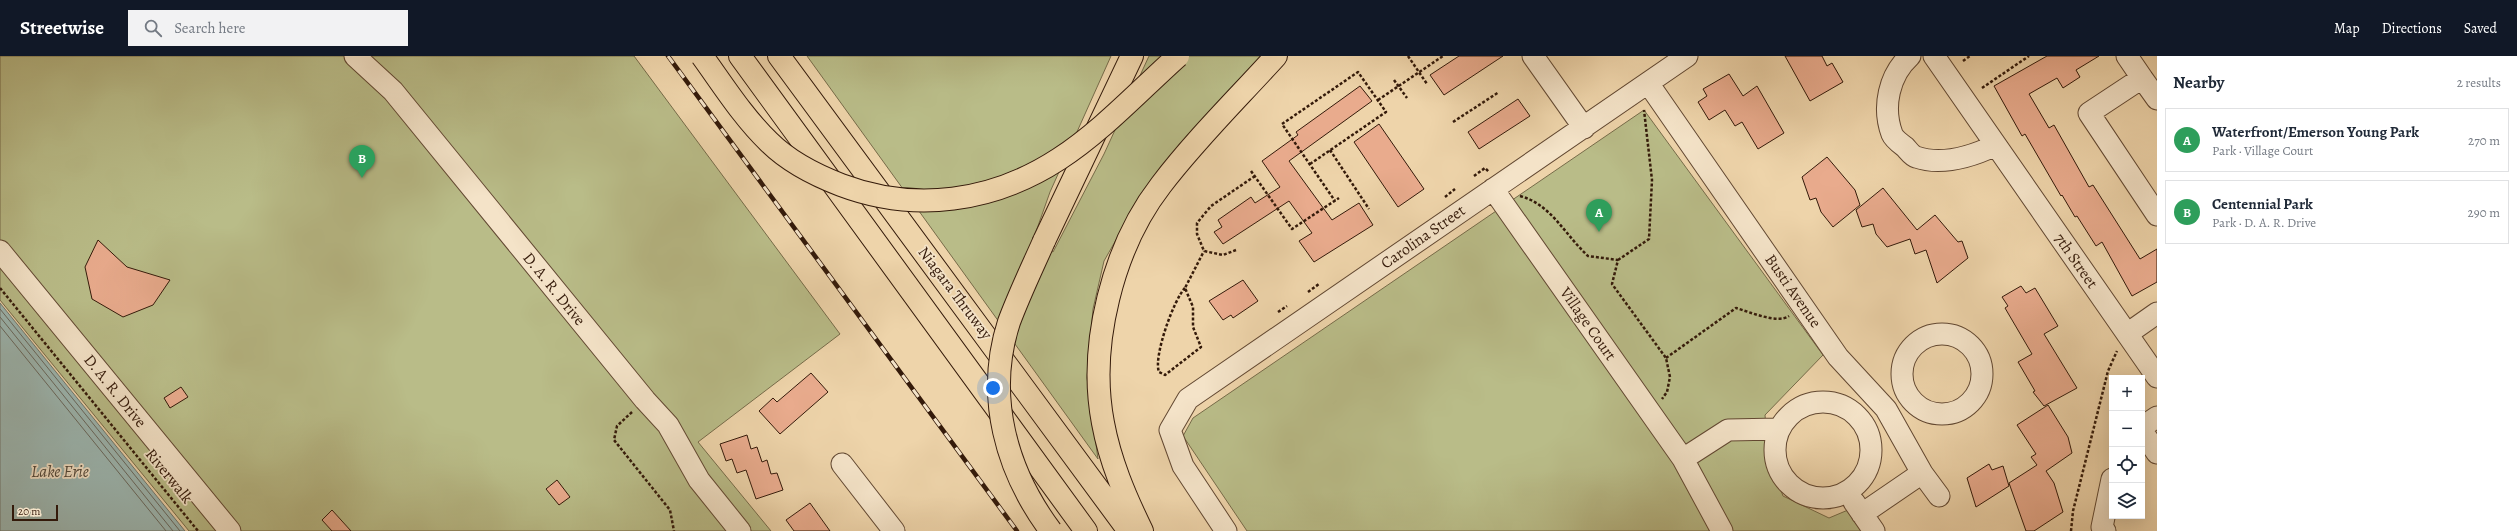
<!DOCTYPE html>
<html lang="en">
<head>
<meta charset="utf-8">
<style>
  :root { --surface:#fff; --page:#f2f2f3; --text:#1f2937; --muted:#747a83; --line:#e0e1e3; --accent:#111827 }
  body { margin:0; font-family:Alegreya,serif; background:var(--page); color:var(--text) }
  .controls { position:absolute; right:12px; bottom:12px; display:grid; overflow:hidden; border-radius:0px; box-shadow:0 4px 16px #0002 }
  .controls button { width:36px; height:36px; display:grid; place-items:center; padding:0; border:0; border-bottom:1px solid var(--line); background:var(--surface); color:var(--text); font:20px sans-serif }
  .scale { position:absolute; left:12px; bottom:10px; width:46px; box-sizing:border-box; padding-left:4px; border:2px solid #341a0a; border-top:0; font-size:11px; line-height:14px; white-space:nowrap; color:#341a0a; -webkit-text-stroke:3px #f4e3c8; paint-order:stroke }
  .you { position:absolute; left:993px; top:332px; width:14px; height:14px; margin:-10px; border:3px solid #fff; border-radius:50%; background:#1a73e8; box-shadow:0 0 0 6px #1a73e833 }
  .badge { display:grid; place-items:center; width:26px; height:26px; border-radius:50%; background:var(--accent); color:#fff; font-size:13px; font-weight:700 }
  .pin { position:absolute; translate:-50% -33px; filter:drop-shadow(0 1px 2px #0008) }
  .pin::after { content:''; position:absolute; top:21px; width:14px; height:12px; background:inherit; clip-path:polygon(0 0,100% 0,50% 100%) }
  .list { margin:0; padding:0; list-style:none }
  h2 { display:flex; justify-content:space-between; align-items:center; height:52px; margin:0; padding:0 16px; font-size:17px }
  h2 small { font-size:13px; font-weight:400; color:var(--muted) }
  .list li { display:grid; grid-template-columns:26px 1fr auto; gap:12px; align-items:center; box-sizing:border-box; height:64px; margin:0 8px 8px; padding:0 8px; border:1px solid var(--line); border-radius:0px }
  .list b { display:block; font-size:15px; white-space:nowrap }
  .list p { margin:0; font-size:13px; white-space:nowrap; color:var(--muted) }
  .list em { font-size:13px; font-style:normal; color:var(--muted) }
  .icon { flex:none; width:22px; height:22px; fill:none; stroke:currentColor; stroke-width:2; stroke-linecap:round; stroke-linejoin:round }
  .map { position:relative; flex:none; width:2157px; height:475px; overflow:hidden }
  header { display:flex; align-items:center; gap:24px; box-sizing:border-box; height:56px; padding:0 20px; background:var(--accent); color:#fff }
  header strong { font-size:19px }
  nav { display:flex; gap:22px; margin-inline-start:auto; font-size:14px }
  .search { width:280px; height:36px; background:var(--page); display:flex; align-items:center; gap:10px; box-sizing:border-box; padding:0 14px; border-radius:0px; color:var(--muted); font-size:15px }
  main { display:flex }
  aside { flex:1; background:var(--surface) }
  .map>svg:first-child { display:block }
  .green { fill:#b9bc88; stroke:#766b49 }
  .water { fill:#9cb7b2; stroke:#72786f }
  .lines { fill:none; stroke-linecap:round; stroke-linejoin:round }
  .shore { stroke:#68685e; stroke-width:1 }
  .building { fill:#e9ab8d; stroke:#341a0a }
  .minor-casing { stroke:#624832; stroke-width:23 }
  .highway-casing { stroke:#341a0a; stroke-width:24 }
  .path { stroke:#341a0a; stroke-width:2.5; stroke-dasharray:3 2; stroke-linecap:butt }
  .minor { stroke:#f4e3c8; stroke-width:21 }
  .highway { stroke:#eed4aa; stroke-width:22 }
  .rail-casing { stroke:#341a0a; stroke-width:4.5 }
  .rail { stroke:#f4e3c8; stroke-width:3; stroke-dasharray:9; stroke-linecap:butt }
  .highway-bridge-casing { stroke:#341a0a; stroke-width:24; stroke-linecap:butt }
  .highway-bridge { stroke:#eed4aa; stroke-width:22 }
  .labels { text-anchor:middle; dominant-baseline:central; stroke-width:3.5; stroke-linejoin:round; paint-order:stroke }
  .street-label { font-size:16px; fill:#341a0a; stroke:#f4e3c8 }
  .water-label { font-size:17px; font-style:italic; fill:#53493c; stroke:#f4e3c8 }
</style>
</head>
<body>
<header>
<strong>Streetwise</strong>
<div class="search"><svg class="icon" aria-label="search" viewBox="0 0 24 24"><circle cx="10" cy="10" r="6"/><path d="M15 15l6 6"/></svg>Search here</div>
<nav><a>Map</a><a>Directions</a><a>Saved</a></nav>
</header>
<main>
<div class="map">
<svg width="2157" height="475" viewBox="0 0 2157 475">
  <rect width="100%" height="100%" fill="#eed4aa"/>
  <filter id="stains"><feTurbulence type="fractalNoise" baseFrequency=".005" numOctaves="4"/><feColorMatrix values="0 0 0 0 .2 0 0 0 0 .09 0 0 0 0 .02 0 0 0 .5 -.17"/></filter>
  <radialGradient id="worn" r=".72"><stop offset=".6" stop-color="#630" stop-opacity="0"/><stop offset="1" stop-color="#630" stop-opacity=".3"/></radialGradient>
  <path class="green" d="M0,0H634L840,278L698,386L771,475H189L0,244Z
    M807,0H1111L1050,136L1033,184L1053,196L1104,98L1149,0H1262L1141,140L1104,205L1093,253L1087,322L1098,403Z
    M1644,54L1823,299L1765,359L1768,400L1783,440L1829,462L1848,454L1863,475H1247L1183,380L1193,362Z"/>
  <path class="water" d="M0,247L185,475H0Z"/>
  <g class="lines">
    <path class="shore" d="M0,253L180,475
      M0,261L173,475
      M0,270L166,475"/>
  </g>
  <path class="building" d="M1459,0H1503L1444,39L1430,19Z
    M1785,0H1822L1827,10L1832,7L1843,26L1810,45Z
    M2047,0H2099L2076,14L2080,21L2063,32L2057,22L2029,38L2049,72L2054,69L2089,131L2093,129L2140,203L2157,193V226L2132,240L2102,186L2096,190L2077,160L2075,161L2062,139L2061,140L2025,78L2022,80L1994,30Z
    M1729,18L1743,40L1757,30L1784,77L1758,93L1742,66L1735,70L1725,54L1709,64L1698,46L1707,40L1703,33Z
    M1360,30L1372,45L1289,105L1332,164L1359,147L1373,169L1314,206L1299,185L1312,177L1289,145L1223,188L1214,176L1222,171L1218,164L1251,141L1255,147L1280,131L1262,105L1298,79L1296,76Z
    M1518,43L1530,60L1479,93L1468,76Z
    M1379,68L1424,133L1398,151L1354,86Z
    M1827,101L1855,134L1860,149L1833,171L1821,156L1816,142L1810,144L1802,121Z
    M1883,132L1917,174L1935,159L1958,186L1962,185L1968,202L1937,227L1926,194L1915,198L1910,183L1887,191L1876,178L1873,168L1862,171L1856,154Z
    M98,184L127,211L170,224L153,249L123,261L92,243L85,211Z
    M1243,224L1258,245L1233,262L1231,259L1223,264L1209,245Z
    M2021,230L2026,237L2035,232L2058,270L2044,278L2077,332L2044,350L2033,336L2035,335L2018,306L2032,298L2005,252L2008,250L2002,241Z
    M811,317L828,336L780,378L759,355L773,342L777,346Z
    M181,331L188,341L170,352L164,342Z
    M2048,349L2068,381L2072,397L2046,415L2054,427L2063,456L2034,475H2026L2009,427L2037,409L2031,401L2036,398L2017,369Z
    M747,379L751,393L757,391L762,406L767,404L771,418L777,417L783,434L756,443L746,414L737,417L732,403L726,405L720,388Z
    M1989,408L1992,414L2003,410L2009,430L1976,451L1967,422Z
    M557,424L570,441L559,449L546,433Z
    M810,447L830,475H794L786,464Z
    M332,454L351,475H332L322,464Z"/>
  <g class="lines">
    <g class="minor-casing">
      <path id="minor" d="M355,0L393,35L645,344L668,369L699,424L740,475
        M1533,0L1584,72
        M1910,0C1889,19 1882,51 1892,78C1894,83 1901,88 1905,91C1908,94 1912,100 1916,101C1942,110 1973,100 1996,89
        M1934,0L2157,321
        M2127,0L2142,22L2089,57L2157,159
        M2142,22L2157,43
        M1648,27L1838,301L1886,353L1922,417L1939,440
        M1493,133L1683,403L1722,475
        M0,195L230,475
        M1902 318a40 40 0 1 1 80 0a40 40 0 1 1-80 0Z
        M2127,278L2157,257
        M1775 394a48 48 0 1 1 96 0a48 48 0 1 1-96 0Z
        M2142,371L2157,361
        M2142,375L2157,397
        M1683,403L1728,374L1779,373
        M842,408L894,475
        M1854,446L1874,475
        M1862,458L1922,417
        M1226,475L1183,410L1170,374L1188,343L1687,0
        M2105,475L2102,471L2112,423"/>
    </g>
    <g class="highway-casing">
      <path id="highway" d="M740,0L1086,475
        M779,0L1129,475
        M1044,185L1132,0
        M1142,475C1125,440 1110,405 1103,367C1088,289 1113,191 1161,129C1196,83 1238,42 1276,0"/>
    </g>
    <path class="path" d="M1408,0L1427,28
      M1963,5L1970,0
      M1394,24L1407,42
      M1982,32L2029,0
      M1378,44L1443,0
      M1453,66L1499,36
      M1330,94L1369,153
      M1310,108L1386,56L1358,16L1282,68L1335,145
      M1251,115L1292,173L1339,142
      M1474,120L1485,112L1489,116
      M1520,140C1551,148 1565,179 1588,200L1618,204L1612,228L1666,302L1670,321L1667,336L1662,343
      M1445,141L1455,133
      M1236,194L1223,199L1204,195L1197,178V167L1211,150L1255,120
      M1618,204L1649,183L1652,124L1644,54
      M0,232L198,475
      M1185,232C1174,243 1153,301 1159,316L1165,319L1201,291L1193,271V251L1185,232L1204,195
      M1308,236L1319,228
      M1278,256L1287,250
      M1666,302L1736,252C1750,256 1777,268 1789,260
      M632,356L617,370L614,384L670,454L674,475
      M2071,475L2073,455L2108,315L2117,295"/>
    <use href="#minor" class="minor"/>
    <use href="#highway" class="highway"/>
    <g class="rail-casing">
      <path id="rail" d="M668,0L1017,475"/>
    </g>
    <use href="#rail" class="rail"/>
    <g class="highway-bridge-casing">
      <path id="highway-bridge" d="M702,0C723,29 743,61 769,86C789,106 815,119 841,129C915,157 993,146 1059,103C1101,76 1140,34 1178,0
        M1044,185C1032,212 1019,239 1009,266C985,340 1006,415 1051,475"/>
    </g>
    <use href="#highway-bridge" class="highway-bridge"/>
  </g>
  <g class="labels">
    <g class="street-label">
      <text transform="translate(1423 181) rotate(-35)">Carolina Street</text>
      <text transform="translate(2076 205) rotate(55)">7th Street</text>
      <text transform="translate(554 233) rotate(51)">D. A. R. Drive</text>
      <text transform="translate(1793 235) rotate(55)">Busti Avenue</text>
      <text transform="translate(955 237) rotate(53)">Niagara Thruway</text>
      <text transform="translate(1588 268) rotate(55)">Village Court</text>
      <text transform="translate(115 335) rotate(51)">D. A. R. Drive</text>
      <text transform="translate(169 420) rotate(51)">Riverwalk</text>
    </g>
    <g class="water-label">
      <text x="60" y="415">Lake Erie</text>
    </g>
  </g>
  <rect width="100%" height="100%" filter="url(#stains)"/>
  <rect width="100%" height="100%" fill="url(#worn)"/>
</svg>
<div class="controls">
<button>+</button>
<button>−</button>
<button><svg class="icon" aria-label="locate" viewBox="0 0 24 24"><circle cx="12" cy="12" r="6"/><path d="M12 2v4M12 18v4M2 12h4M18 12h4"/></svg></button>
<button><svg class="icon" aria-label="layers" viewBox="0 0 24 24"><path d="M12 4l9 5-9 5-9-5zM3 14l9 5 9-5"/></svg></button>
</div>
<div class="scale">20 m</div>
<div class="you"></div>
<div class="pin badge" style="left:1599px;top:176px;background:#2e9e5b">A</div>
<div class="pin badge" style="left:362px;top:122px;background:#2e9e5b">B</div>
</div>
<aside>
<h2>Nearby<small>2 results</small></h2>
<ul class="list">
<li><span class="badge" style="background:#2e9e5b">A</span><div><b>Waterfront/Emerson Young Park</b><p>Park · Village Court</p></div><em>270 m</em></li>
<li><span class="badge" style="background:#2e9e5b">B</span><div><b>Centennial Park</b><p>Park · D. A. R. Drive</p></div><em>290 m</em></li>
</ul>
</aside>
</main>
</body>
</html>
